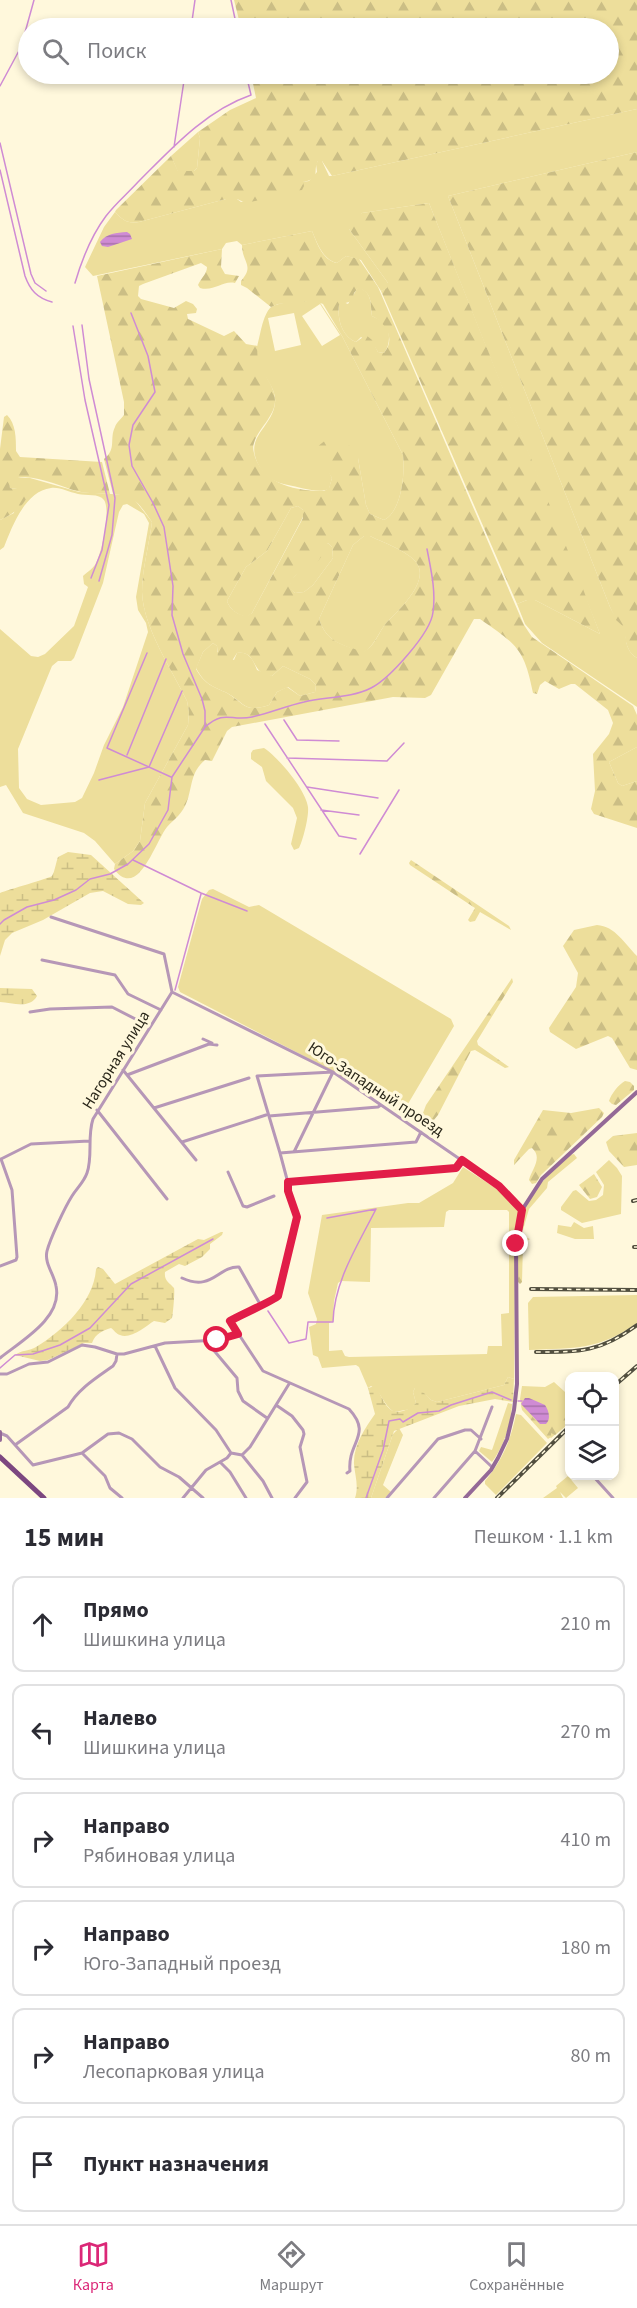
<!DOCTYPE html>
<html lang="ru">
<head>
<meta charset="utf-8">
<style>
  :root { --surface:#fff; --page:#f2f2f3; --text:#2b2b33; --muted:#7c7c81; --line:#e1e1e2; --accent:#db2777 }
  body { margin:0; font-family:"Source Sans 3",sans-serif; background:var(--page); color:var(--text) }
  .controls { position:absolute; right:18px; bottom:18px; display:grid; overflow:hidden; border-radius:12px; box-shadow:0 3px 9px #0003 }
  .controls button { width:54px; height:54px; display:grid; place-items:center; padding:0; border:0; border-bottom:2px solid var(--line); background:var(--surface); color:var(--text); font:30px sans-serif }
  .stop { position:absolute; width:18px; height:18px; margin:-14px; border:4px solid #e11d48; border-radius:50%; background:#fff }
  .stop.end { background:#e11d48; border-color:#fff; box-shadow:0 2px 6px #0008 }
  .list { margin:0; padding:0; list-style:none }
  h2 { display:flex; justify-content:space-between; align-items:center; height:78px; margin:0; padding:0 24px; font-size:26px }
  h2 small { font-size:20px; font-weight:400; color:var(--muted) }
  .list li { display:grid; grid-template-columns:39px 1fr auto; gap:18px; align-items:center; box-sizing:border-box; height:96px; margin:0 12px 12px; padding:0 12px; border:2px solid var(--line); border-radius:12px }
  .list b { display:block; font-size:22px; white-space:nowrap }
  .list p { margin:0; font-size:20px; white-space:nowrap; color:var(--muted) }
  .list em { font-size:20px; font-style:normal; color:var(--muted) }
  .icon { flex:none; width:33px; height:33px; fill:none; stroke:currentColor; stroke-width:2; stroke-linecap:round; stroke-linejoin:round }
  .map { position:relative; flex:none; width:637px; height:1498px; overflow:hidden }
  .search { position:absolute; background:var(--surface); box-shadow:0 3px 9px #0003; left:18px; right:18px; top:18px; height:66px; display:flex; align-items:center; gap:15px; box-sizing:border-box; padding:0 21px; border-radius:33px; color:var(--muted); font-size:22px }
  .sheet { height:726px; background:var(--surface) }
  nav { display:flex; justify-content:space-around; align-items:center; box-sizing:border-box; height:84px; border-top:2px solid var(--line); background:var(--surface); font-size:16px; color:var(--muted) }
  nav a { display:grid; justify-items:center; gap:3px }
  nav .on { color:var(--accent) }
  .map>svg:first-child { display:block }
  .grass { fill:#edde9b; fill-rule:evenodd }
  .forest { fill:url(#forest-firs); fill-rule:evenodd }
  .wetland { fill:url(#wetland-marsh) }
  .water { fill:url(#water-rules) }
  .lines { fill:none; stroke-linecap:round; stroke-linejoin:round }
  .stream { stroke:#cf8bd4; stroke-width:1.5 }
  .street { stroke:#b697b7; stroke-width:3 }
  .secondary { stroke:#946997; stroke-width:4 }
  .primary { stroke:#7c4780; stroke-width:5 }
  .rail-casing { stroke:#524f3f; stroke-width:4 }
  .rail { stroke:#fff8dc; stroke-width:1.5; stroke-dasharray:4.5; stroke-linecap:butt }
  .route { stroke:#e11d48; stroke-width:8 }
  .labels { text-anchor:middle; dominant-baseline:central; stroke-width:6; stroke-linejoin:round; paint-order:stroke }
  .street-label { font-size:16px; fill:#2a271a; stroke:#fff8dc }
</style>
</head>
<body>
<div class="map">
<svg width="637" height="1498" viewBox="0 0 637 1498">
  <defs>
    <pattern id="forest-firs" width="22" height="20" patternUnits="userSpaceOnUse" patternTransform="scale(1.5)"><rect width="22" height="20" fill="#edde9b"/><path d="M5 1l3.5 6h-7zM16 11l3.5 6h-7z" fill="#cbbe85"/></pattern>
    <pattern id="wetland-marsh" width="20" height="14" patternUnits="userSpaceOnUse" patternTransform="scale(1.5)"><rect width="20" height="14" fill="#edde9b"/><path d="M1 5h8M5 5V1M11 12h8M15 12V8" fill="none" stroke="#cbbe85"/></pattern>
    <pattern id="water-rules" width="6" height="5" patternUnits="userSpaceOnUse" patternTransform="scale(1.5)"><rect width="6" height="5" fill="#cf8bd4"/><path d="M0 2.5h6" fill="none" stroke="#a872ab"/></pattern>
  </defs>
  <rect width="100%" height="100%" fill="#fff8dc"/>
  <path class="grass" d="M637,109V152L448,196L610,607L617,620L627,629C624,640 627,652 637,658V707L542,643L525,624L517,604L527,600H535L600,634L429,203L362,213L349,229L388,283V288L381,291L361,260L346,256L337,263C323,260 317,243 312,231L242,245L237,241L226,243L222,249L93,276L85,267L104,227L115,212C123,220 127,224 139,222L226,199H237L241,202L303,183V182L309,181L317,172L316,164L318,161H322L329,176H332Z
    M198,132L200,138L197,168L194,171L178,172L171,156Z
    M358,287C373,293 370,303 372,316C376,318 382,321 385,324C391,332 390,346 384,353L378,352L375,347L361,337L356,342C342,337 337,319 339,305L343,302L348,304Z
    M319,301L342,336L403,455C405,473 402,511 384,520L370,514L366,505L358,458L329,472L332,478L329,489C318,494 300,487 288,485C276,483 265,477 259,466C243,436 272,429 275,403C277,388 262,375 257,361C255,352 258,343 260,334C262,326 264,315 270,308C277,301 308,301 319,301ZM320,304L340,335L322,346L302,316ZM294,313L301,345L275,351L268,318Z
    M14,478H30L79,492L127,495L134,499L152,522C149,545 142,570 142,592C143,627 172,670 187,701L189,712L188,725L145,803L140,841L133,851L115,864L95,841L84,833L23,813L6,785L0,787V629L31,656L38,657L45,654L74,626L88,587L84,584L83,576C87,572 94,568 96,563C102,552 111,510 104,500C99,493 86,496 78,494C68,492 61,487 51,488C25,491 12,527 4,547L0,550V520L14,513L17,489L10,488L8,482ZM127,504L144,514L149,523L136,597L138,610L146,623L148,632L123,707L104,745L94,773L82,798L75,802L41,805L27,799L19,788L18,749L52,666L58,661H71L74,658L103,583L119,512L123,505Z
    M298,506L303,510V517L252,613L247,617C238,615 230,610 227,601L246,567L267,551L291,508Z
    M364,536H370C384,543 405,550 415,561C432,579 400,609 389,620C378,631 376,645 363,653C342,644 327,643 319,619L353,545Z
    M328,543L332,547L333,558L313,585L304,592L295,593L289,588L291,580Z
    M213,643L217,646V652L234,660L237,653C249,651 253,659 257,670L272,676L283,666L310,679L316,685L315,692L300,696L288,687L277,692L269,705C243,714 244,701 225,692C211,686 204,683 196,668L203,652Z
    M637,747V781L622,786L618,783L609,762Z
    M264,748C278,757 306,790 308,807C309,817 303,840 299,848L294,850L291,844L297,818L293,808L266,781L262,767L251,759V753L253,750Z
    M213,889L249,907L259,905L451,1019L454,1026L402,1114L333,1071L180,992L178,987L202,899L209,890Z
    M609,1160L617,1168L622,1176L621,1214L582,1223L561,1210V1207L573,1191L576,1190L589,1201L596,1200L603,1195L604,1185L596,1172Z
    M463,1167L497,1189L520,1210L515,1250L514,1379L508,1377L504,1385L437,1402L431,1400L418,1388H415L413,1392L416,1403L411,1409L394,1412C383,1405 382,1392 371,1386L368,1388L359,1367L356,1365L322,1368L318,1357L313,1355L309,1327L316,1324L317,1319L308,1293L322,1215L408,1203H419L453,1183ZM449,1210H507L509,1212V1313L501,1314L502,1346H488L487,1354L349,1357L345,1356L342,1350L329,1351V1323L333,1321L334,1301L338,1283L341,1281L370,1282L371,1228L444,1227L446,1212Z
    M574,1222L584,1228L593,1226L594,1239H575L557,1233L558,1225L571,1227Z
    M637,1295V1323C600,1350 574,1348 529,1350L528,1303L533,1297Z
    M554,1382L565,1392V1403L569,1409V1423L551,1438L522,1408L520,1399L522,1386L545,1387Z
    M508,1403L512,1404C511,1424 504,1446 492,1462L479,1451L481,1447L492,1450Z
    M516,1414L521,1415L547,1443L496,1495L485,1484V1481C502,1461 511,1440 516,1414Z
    M399,1428L403,1435L383,1485L391,1492L385,1498H371L393,1434Z
    M568,1476L578,1488L566,1498L560,1492L563,1498H543L557,1488L556,1486Z"/>
  <path class="forest" d="M234,0H637V109L332,176L322,161H318C312,172 322,178 303,182L304,186L302,190L246,203L237,199H226L139,222C127,224 123,220 115,212L116,210L171,156L178,171H194L197,168L200,138L198,132L230,110L256,98L251,74H608V28H241Z
    M637,152V658C627,652 624,640 626,629L616,620L610,607L448,196Z
    M429,203L580,581L600,634L535,600H527L517,604L381,291L387,288L388,283L349,229L348,222L362,213Z
    M312,231C317,243 322,260 337,263L346,256L359,259L378,287L524,625L532,637L633,706L637,715V747L609,762L618,783L622,786L637,781V828L594,814L591,809L595,791L593,754L609,734L613,723L608,710L575,684H571L559,689L545,681L540,685L537,694L533,693C524,648 517,645 480,619H474L431,695L425,698L393,697L232,727L227,731L212,761L205,760C189,773 193,790 185,806C180,816 173,820 167,827C155,842 138,901 114,869L115,864L133,851L140,841L145,803L188,725L189,712L187,701C172,670 143,627 142,592C142,570 149,545 152,522C139,504 136,496 113,494L104,459C117,449 109,439 115,427C116,423 121,419 124,415V402L97,276L222,249L221,267L225,274L239,276L235,283C223,280 214,292 200,288L198,285C201,278 207,274 207,267L201,263L143,284L139,286L138,296L141,299L174,308L186,301L193,304L197,309L196,313L187,314L188,319L224,336L234,331L246,344L258,346C253,368 276,381 275,402C274,417 258,429 254,443C252,448 254,452 255,457C265,485 297,491 324,491L329,488L332,478C318,455 303,453 334,435L343,437L358,458L366,505L370,514L384,520C402,511 405,473 403,455L342,336L323,304L315,301L278,304L271,307L247,288L241,285V281C255,265 242,263 242,245ZM358,288C373,293 370,303 372,316C386,323 396,339 384,353L378,352L372,340L366,335L356,342C342,337 337,319 339,305L352,301L354,293ZM298,506L303,510V518L252,613L247,616C238,615 230,610 227,601L246,567L267,551L291,508ZM364,536H370C384,543 405,550 415,561C432,579 400,609 389,620C378,631 376,646 363,652C342,644 327,643 319,619L353,545ZM328,543L332,547L333,558L313,585L304,592L295,593L290,588C292,570 308,572 318,561C323,556 324,549 328,543ZM213,643L217,646L218,659L224,664H230L237,653C258,650 250,675 272,676L283,666L310,679L316,685L315,692L300,696L287,687L277,692L269,705C243,714 243,701 225,692C211,686 204,683 196,669L203,652Z
    M7,415C16,424 16,438 16,451L20,457L102,462L110,494C100,493 88,494 77,491C58,486 26,469 9,482L10,488L17,489L23,486L29,492C25,506 13,514 0,520V449L4,417Z
    M411,860L509,926L511,930L480,912L475,921L470,922L468,920L475,908L410,865L409,863Z
    M597,925C615,926 625,944 637,956V1070L630,1068L612,1038L608,1036L576,1049L550,1032L549,1028L576,987L578,973L563,946L574,930Z
    M512,978L513,982L477,1041L478,1045L509,1067L505,1068L475,1050L471,1051L438,1115L433,1121H425L423,1113L426,1105Z
    M625,1081L630,1082L634,1086V1090L616,1105L612,1104L609,1101C611,1094 619,1084 625,1081Z
    M599,1108L604,1113L602,1117L541,1175L536,1183L532,1184L529,1180C532,1169 543,1158 532,1148L529,1149L514,1165V1160L543,1110L571,1113Z
    M637,1133V1165L624,1167L609,1151L606,1142L613,1136Z
    M574,1154L577,1158L548,1182L547,1188L529,1209L523,1230H521C518,1200 550,1174 570,1155Z
    M594,1174L602,1187L597,1197L590,1199L579,1185Z
    M523,1236L530,1239L523,1244L522,1282L520,1284L518,1282V1245Z
    M521,1405L540,1425L548,1431L547,1424L560,1406L564,1405L569,1410V1423L555,1435L551,1433V1437L548,1439L522,1410Z"/>
  <path class="wetland" d="M68,852L91,855L144,903L141,905L128,904L103,891L90,893L43,920L12,933L5,940L0,956V893C7,890 50,878 52,876C55,871 56,862 58,857Z
    M0,988L32,989L37,996C30,1009 13,1003 0,1002Z
    M221,1232H223L222,1235L210,1244V1249L202,1257L185,1266L179,1264L165,1272C164,1281 169,1282 174,1288C175,1291 173,1314 172,1318L165,1323L154,1321C146,1326 130,1340 120,1335C116,1334 114,1330 111,1328C102,1331 96,1333 92,1343H84L48,1360L40,1361L15,1355C21,1350 30,1351 36,1347C64,1330 94,1301 96,1269L98,1267L103,1269L115,1284L198,1239L204,1240Z
    M508,1377L514,1379L513,1402L495,1399L459,1406L394,1431L371,1498H355C359,1486 355,1476 354,1464C353,1446 365,1428 375,1414L368,1388L375,1386C383,1396 386,1416 403,1411C409,1409 411,1408 416,1403L413,1392L415,1388L418,1387L431,1400L437,1402L504,1385Z"/>
  <path class="water" d="M127,232L130,234L132,239L108,247L102,246L100,242C107,233 116,233 127,232Z
    M525,1398H529L545,1405C549,1411 551,1419 546,1424H540L521,1404Z"/>
  <g class="lines">
    <path class="stream" d="M231,0L237,28
      M191,28L195,0
      M23,43L28,44
      M0,86L21,47L34,0
      M0,143L31,274L35,283L46,291
      M174,147L185,74
      M0,170L25,276C30,290 37,298 52,302
      M75,283C82,259 91,236 106,216C115,204 128,193 138,182C171,149 205,111 251,95L246,74
      M82,325L89,379L115,498L112,535L99,581
      M73,326L85,400L109,505L102,550L91,578
      M147,653L107,748L171,777
      M284,720L297,740L339,741
      M265,724L339,836L356,839
      M205,727C226,709 230,722 252,717C270,713 286,706 304,702C324,697 352,698 371,688C389,679 431,633 433,612C436,591 431,570 427,549
      M127,755L166,659
      M287,758L387,761L404,743
      M99,780L149,767L182,691
      M307,787L378,798
      M321,810L359,815
      M360,854L399,790
      M133,860L201,893L247,911
      M0,924L4,920L27,907L54,900L76,890L90,879L110,874L128,864L149,844L168,810L172,777L205,727V711L202,699L183,654L172,615L173,586L164,527L153,503L132,466L129,445L133,425L155,392L148,356L131,313
      M175,990L201,894
      M268,1311L289,1343L306,1339L308,1322H333C334,1281 358,1245 376,1209L327,1218
      M0,1368L15,1355L33,1354L60,1345L90,1328L131,1284L213,1239
      M518,1401H522
      M366,1498L383,1450L389,1421L400,1419L403,1422L418,1413L439,1411L451,1405L492,1392L511,1400"/>
    <path class="street" d="M51,917L164,954L172,992
      M42,960L115,975L128,994L161,1010
      M172,992L333,1072L499,1186L522,1210
      M30,1012L50,1009L112,1007L149,1026
      M203,1039L212,1043
      M123,1070L196,1160
      M127,1075L209,1044L217,1045
      M154,1108L249,1078
      M97,1110L167,1199
      M269,1116L378,1107L381,1105
      M182,1142L266,1115
      M294,1152L333,1072L257,1076L280,1153L288,1183V1191L297,1217L278,1296L275,1300L244,1312L230,1321L263,1371L349,1409C373,1435 347,1442 350,1471L347,1473
      M280,1153L416,1142L421,1132
      M1,1159L31,1144L89,1141
      M228,1172L243,1206L247,1207L274,1196
      M288,1183L456,1168L462,1160
      M0,1266L16,1260L17,1257L12,1190L1,1159
      M182,1278C212,1292 218,1266 239,1267L260,1304
      M206,1341L237,1378L238,1391L243,1401L267,1418
      M155,1346L175,1388L216,1430L231,1453
      M0,1358C21,1341 63,1318 56,1286C54,1274 44,1263 47,1251C50,1239 65,1207 72,1196C77,1188 84,1182 87,1173C93,1156 87,1137 93,1119L172,992
      M0,1374H7L29,1364L48,1362L82,1345L95,1347L117,1354H124L165,1343L217,1340L238,1334
      M276,1405L292,1416L303,1430L304,1434L300,1447L307,1482L295,1498
      M0,1433L7,1436L33,1465L82,1453L108,1434L119,1433L132,1439L160,1467L179,1477L203,1498
      M15,1445L68,1407C78,1389 96,1378 113,1366L116,1361L117,1354
      M475,1451L492,1467
      M82,1453L105,1476L110,1488L122,1498
      M231,1453L242,1455L250,1447L289,1384
      M242,1455L263,1481L272,1498
      M220,1462L230,1472L246,1498
      M593,1476L613,1498
      M183,1498L206,1470L227,1458L231,1453
      M387,1498L438,1439L465,1430H471L481,1439
      M434,1498L475,1451L492,1407"/>
    <path class="secondary" d="M0,1432V1440
      M465,1498L491,1470L498,1458L507,1439L514,1410L517,1384L516,1243L522,1210L542,1179L637,1092"/>
    <path class="primary" d="M0,1457L44,1498"/>
    <g class="rail-casing">
      <path id="rail" d="M633,1201L637,1200
        M634,1247H637
        M531,1289L637,1290
        M536,1352C581,1352 600,1352 637,1325
        M614,1386L637,1366
        M497,1498L570,1426"/>
    </g>
    <use href="#rail" class="rail"/>
  </g>
  <g class="lines">
    <path class="route" d="M217,1340L238,1334L230,1321C240,1315 273,1301 278,1296L297,1217L288,1191V1182L456,1168L462,1160L499,1186L522,1210L516,1244"/>
  </g>
  <g class="labels">
    <g class="street-label">
      <text transform="translate(116 1060) rotate(-58)">Нагорная улица</text>
      <text transform="translate(376 1089) rotate(33)">Юго-Западный проезд</text>
    </g>
  </g>
</svg>
<div class="controls">
<button><svg class="icon" aria-label="locate" viewBox="0 0 24 24"><circle cx="12" cy="12" r="6"/><path d="M12 2v4M12 18v4M2 12h4M18 12h4"/></svg></button>
<button><svg class="icon" aria-label="layers" viewBox="0 0 24 24"><path d="M12 4l9 5-9 5-9-5zM3 14l9 5 9-5"/></svg></button>
</div>
<div class="stop" style="left:217px;top:1340px"></div>
<div class="stop end" style="left:516px;top:1244px"></div>
<div class="search"><svg class="icon" aria-label="search" viewBox="0 0 24 24"><circle cx="10" cy="10" r="6"/><path d="M15 15l6 6"/></svg>Поиск</div>
</div>
<section class="sheet">
<h2>15 мин<small>Пешком · 1.1 km</small></h2>
<ul class="list">
<li><svg class="icon" aria-label="ahead" viewBox="0 0 24 24"><path d="M12 20V5M6 11l6-6 6 6"/></svg><div><b>Прямо</b><p>Шишкина улица</p></div><em>210 m</em></li>
<li><svg class="icon" aria-label="left" viewBox="0 0 24 24"><path d="M17 20v-9H6M10 6l-5 5 5 5"/></svg><div><b>Налево</b><p>Шишкина улица</p></div><em>270 m</em></li>
<li><svg class="icon" aria-label="right" viewBox="0 0 24 24"><path d="M7 20v-9h11M14 6l5 5-5 5"/></svg><div><b>Направо</b><p>Рябиновая улица</p></div><em>410 m</em></li>
<li><svg class="icon" aria-label="right" viewBox="0 0 24 24"><path d="M7 20v-9h11M14 6l5 5-5 5"/></svg><div><b>Направо</b><p>Юго-Западный проезд</p></div><em>180 m</em></li>
<li><svg class="icon" aria-label="right" viewBox="0 0 24 24"><path d="M7 20v-9h11M14 6l5 5-5 5"/></svg><div><b>Направо</b><p>Лесопарковая улица</p></div><em>80 m</em></li>
<li><svg class="icon" aria-label="arrive" viewBox="0 0 24 24"><path d="M6 21V4h12l-3 4 3 4H6"/></svg><div><b>Пункт назначения</b></div></li>
</ul>
</section>
<nav>
<a class="on"><svg class="icon" aria-label="map" viewBox="0 0 24 24"><path d="M3 6l6-2 6 2 6-2v14l-6 2-6-2-6 2zM9 4v14M15 6v14"/></svg>Карта</a>
<a><svg class="icon" aria-label="directions" viewBox="0 0 24 24"><path d="M12 3l9 9-9 9-9-9zM9 14v-3h6M13 9l2 2-2 2"/></svg>Маршрут</a>
<a><svg class="icon" aria-label="saved" viewBox="0 0 24 24"><path d="M7 4h10v16l-5-4-5 4z"/></svg>Сохранённые</a>
</nav>
</body>
</html>
